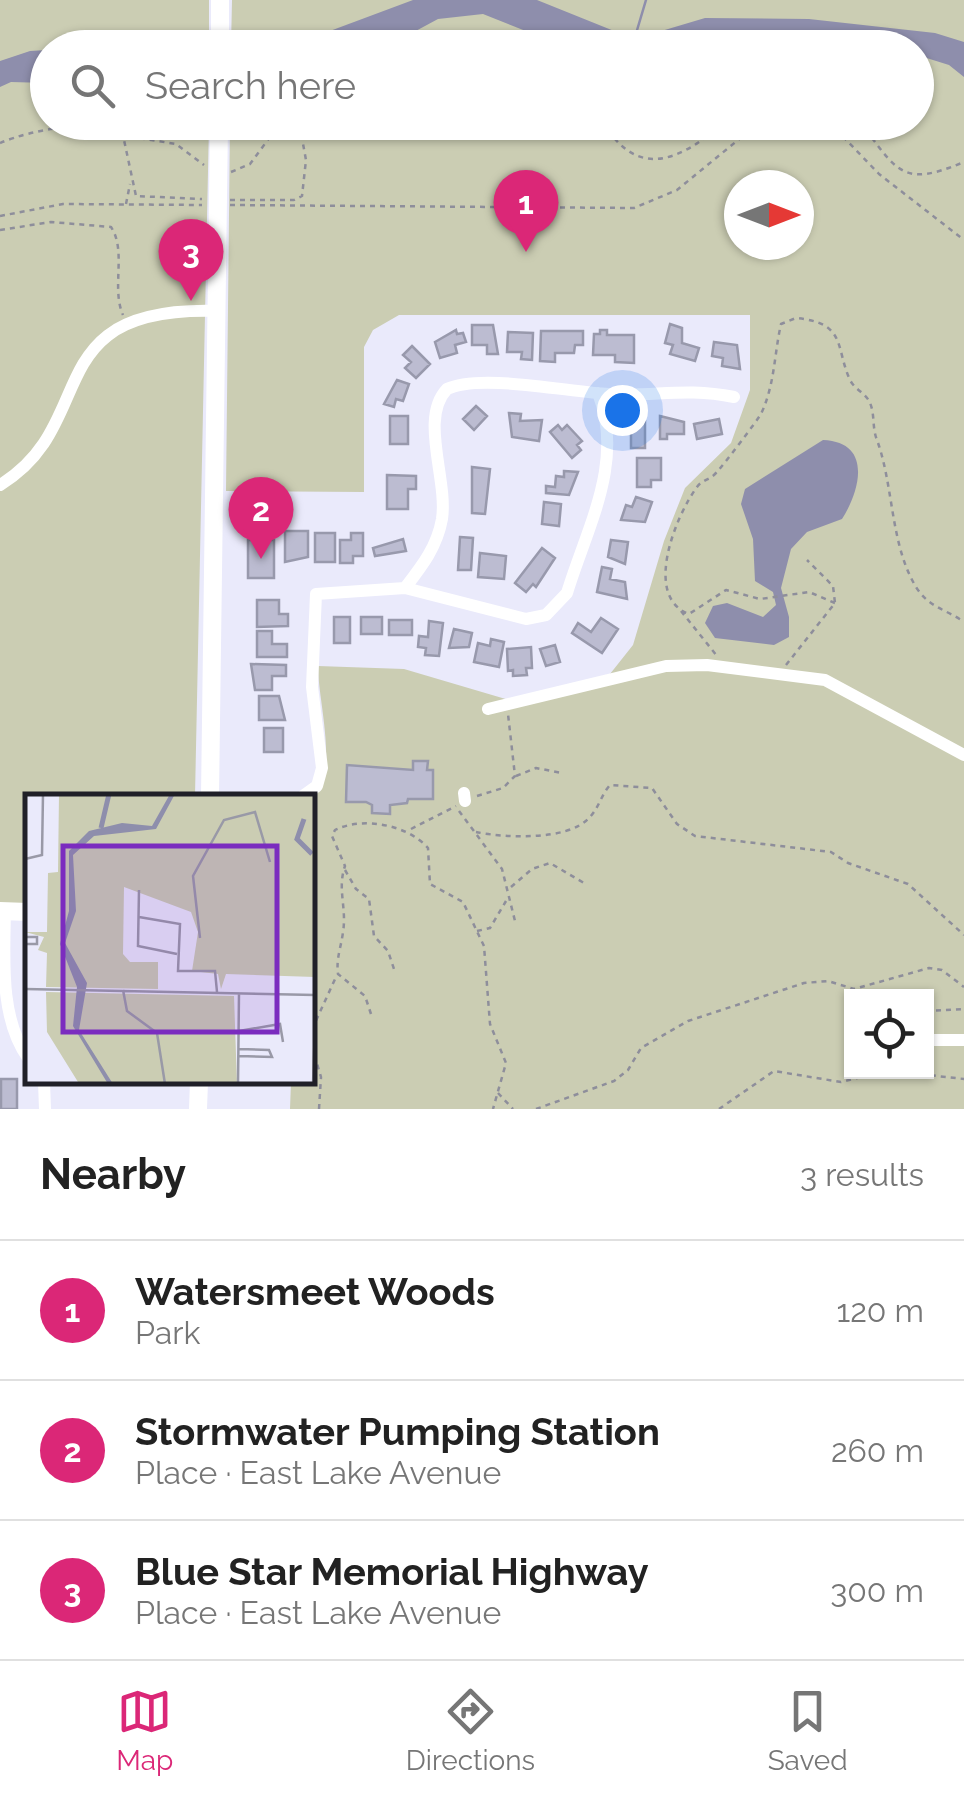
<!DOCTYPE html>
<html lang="en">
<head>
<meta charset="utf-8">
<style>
  :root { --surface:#fff; --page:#f2f2f2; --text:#222; --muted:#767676; --line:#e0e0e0; --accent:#db2777 }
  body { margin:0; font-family:Raleway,sans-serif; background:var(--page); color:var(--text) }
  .controls { position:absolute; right:30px; bottom:30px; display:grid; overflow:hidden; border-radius:0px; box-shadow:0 2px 8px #0004 }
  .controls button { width:90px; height:90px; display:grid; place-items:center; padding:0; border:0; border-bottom:2px solid var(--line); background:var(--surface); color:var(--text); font:50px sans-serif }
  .compass { position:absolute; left:724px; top:170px; width:90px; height:90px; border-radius:50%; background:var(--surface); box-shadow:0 2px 8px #0004; rotate:90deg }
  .you { position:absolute; left:622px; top:410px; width:35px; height:35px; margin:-25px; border:8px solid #fff; border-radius:50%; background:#1a73e8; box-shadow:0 0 0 15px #1a73e833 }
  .badge { display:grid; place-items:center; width:65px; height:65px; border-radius:50%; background:var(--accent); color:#fff; font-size:32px; font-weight:700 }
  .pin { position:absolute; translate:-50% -82px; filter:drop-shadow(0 2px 5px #0008) }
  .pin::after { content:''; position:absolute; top:52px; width:35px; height:30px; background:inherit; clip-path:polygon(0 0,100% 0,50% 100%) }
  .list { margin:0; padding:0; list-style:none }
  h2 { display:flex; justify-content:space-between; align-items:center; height:130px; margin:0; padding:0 40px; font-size:42px }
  h2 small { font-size:32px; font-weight:400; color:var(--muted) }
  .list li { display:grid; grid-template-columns:65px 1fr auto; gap:30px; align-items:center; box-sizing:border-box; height:140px; padding:0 40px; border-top:2px solid var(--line) }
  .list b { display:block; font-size:38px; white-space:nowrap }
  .list p { margin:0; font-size:32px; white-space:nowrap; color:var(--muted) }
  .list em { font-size:32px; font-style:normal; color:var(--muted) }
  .icon { flex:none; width:55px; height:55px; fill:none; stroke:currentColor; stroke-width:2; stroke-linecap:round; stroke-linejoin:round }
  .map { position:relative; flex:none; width:964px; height:1109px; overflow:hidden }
  .search { position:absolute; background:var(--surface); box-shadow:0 2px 8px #0004; left:30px; right:30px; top:30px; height:110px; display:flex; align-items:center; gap:25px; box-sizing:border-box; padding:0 35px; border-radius:55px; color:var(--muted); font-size:38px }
  .sheet { height:550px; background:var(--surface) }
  nav { display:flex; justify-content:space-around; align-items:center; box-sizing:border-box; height:140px; border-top:2px solid var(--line); background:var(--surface); font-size:28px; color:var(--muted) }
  nav a { display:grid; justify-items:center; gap:5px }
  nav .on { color:var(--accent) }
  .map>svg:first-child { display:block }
  .green { fill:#cbcdb3; fill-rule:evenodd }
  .water { fill:#8e8eac }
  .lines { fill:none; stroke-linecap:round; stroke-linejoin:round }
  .stream { stroke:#8e8eac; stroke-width:2.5 }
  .building { fill:#bcbcd1; stroke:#9899ac; stroke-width:2.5 }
  .path { stroke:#8e8e9b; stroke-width:2.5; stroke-dasharray:5 5; stroke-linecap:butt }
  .minor { stroke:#fff; stroke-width:12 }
  .major { stroke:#fff; stroke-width:18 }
  .inset-river { fill:none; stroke:#8e8eac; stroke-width:5 }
  .inset-road { fill:none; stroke:#9999a7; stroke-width:2.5 }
  .view { fill:#7b2cbf; fill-opacity:0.15; stroke:#7b2cbf; stroke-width:5 }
  .inset-edge { fill:none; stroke:#202028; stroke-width:5 }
</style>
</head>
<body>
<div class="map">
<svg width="964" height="1109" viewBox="0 0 964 1109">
  <rect width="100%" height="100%" fill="#eaeafb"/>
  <path class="green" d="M0,0H209V47L48,48V122L209,123L195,796H28L27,903H0Z
    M232,0H964V1109H290L291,1082H312V799C340,776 318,702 318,666L404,669L509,700L610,674L633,645L664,541L685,488L731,443L750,390V315H399L373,330L364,347V492L226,491L230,123L916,122V48L231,47ZM739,185H799V245H739ZM852,996H926V1072H852Z"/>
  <path class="water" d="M413,0H537L624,35H648L705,18L809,19L935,33L964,42V77L949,65L917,55L916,48L566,47L483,14L438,19L386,47H287Z
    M47,50V83L11,82L0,87V61L30,51Z
    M823,440C873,442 860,491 842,519L807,532L791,549L781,588L789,617V637L774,645L715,638L705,623L713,606L727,603L763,617L776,605L773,592L755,581L753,539L741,504L745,489Z"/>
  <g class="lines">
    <path class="stream" d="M635,37L646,0"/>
  </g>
  <path class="building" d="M670,324L682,328V343L699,348L695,361L670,354L673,345L665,343Z
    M472,325H493L498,354H487V345H472Z
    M456,330L457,334L463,333L466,342L455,345L457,353L440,358L435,342Z
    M600,330H607V335H634V363L615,362V355H593L594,334H600Z
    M541,331H583V345H575L574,353H555V362L540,361Z
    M508,332L533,333L532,360L521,359L522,352H507Z
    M714,342L737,345L740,369L722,366L723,358L712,356Z
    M412,346L430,364L416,378L405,368L411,362L403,355Z
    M397,380L409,384L403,401L396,399L394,407L384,404Z
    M476,406L487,416L474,430L463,419Z
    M509,413L521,414L520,421L542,420L539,441L512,437Z
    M390,416H408V444H390Z
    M660,416L684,422V434H667V439H660Z
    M719,419L722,434L697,439L694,424Z
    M631,421H645V448H631Z
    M558,425L562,430L567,425L582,441L577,445L581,450L572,458L550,432Z
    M637,458H661V480H651V487H637Z
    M472,467L490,469L485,514L472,513Z
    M564,471L578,472L569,495L546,493V486L555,487L556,476L564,477Z
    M387,475L416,476V489H408V509H387Z
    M636,497L652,502L645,522L621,520L626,505L632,507Z
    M544,502L561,504L559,526L542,524Z
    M285,531H308V557L285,562Z
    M315,533H335V562H315Z
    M351,533H363V556H353V563H340V540H351Z
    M460,537L473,538L471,570H458Z
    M403,539L406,551L375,556L373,548Z
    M248,540H274V578H248Z
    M611,540L628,542L625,564L608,557Z
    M542,548L555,558L536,587L533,584L526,592L515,583Z
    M480,553L506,556L504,579L478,577Z
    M602,567L612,569L610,579L625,582L627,599L597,592Z
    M257,600H279V614H288V626L257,627Z
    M334,617H350V643H334Z
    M361,617H382V634H361Z
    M601,618L618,629L602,653L572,633L578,623L591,632Z
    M389,620H412V635H389Z
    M429,621L443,623L439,656L425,655L426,648L418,647L419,636L428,637Z
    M454,629L472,633L469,647L449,648Z
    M257,631H272V644H287V657H257Z
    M491,639L504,642L499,667L474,662L478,643L490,646Z
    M555,645L560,662L546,666L540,649Z
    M531,647L532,668H526L527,675L513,676V670L508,671L507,649Z
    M251,664L286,665V676H272V690H255Z
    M259,696H279L285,720H259Z
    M264,728H283V752H264Z
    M413,761H428L427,770H433V799H408L407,803L390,805V814L372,813V805L366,802H346L347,765L413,770Z
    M1,1079H17V1109H1Z"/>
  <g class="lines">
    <path class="path" d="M438,48L474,37L523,48
      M603,122C639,183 683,158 725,122
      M829,122L879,174L964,240
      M860,122C898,172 902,188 964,162
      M120,135L176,144L204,165
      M0,143C31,130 96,116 124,140L136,196L202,199
      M231,172L250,164L281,122
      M230,200H294L302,196L306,160L299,122
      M126,204L130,184
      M230,205L634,208L677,190L760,122
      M0,216L63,204L202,205
      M0,230L51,222L111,227C127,251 111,288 123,315
      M835,603L809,592L760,599L726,590L689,614C643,597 675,517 697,487C702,480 709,480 715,474C723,466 756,422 761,414C775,384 774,355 781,324L796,318C847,323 835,347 850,380C855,390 866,393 870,403C875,414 872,428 877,440C894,487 890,544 916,587C929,608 946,609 964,622
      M681,611L717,656
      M786,665L835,603L833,586L807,560
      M516,776L536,768L562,773
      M477,796L503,788L515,776L508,714
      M459,811L502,869L515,921
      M411,829L456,806
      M476,832C505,838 568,841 589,818C599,808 601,795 610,785L652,788L677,824L695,836L831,852L848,863L908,884L964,935
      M345,870L356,889L369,899L374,936L388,951L395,972
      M511,887L532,869L550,863L584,883
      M477,931L490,928L506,901
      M926,1011L964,1009
      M371,1014L365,996L338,974C336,958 341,948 343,932C347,908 337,889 345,866L332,836L335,830C363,816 408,825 428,848L430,884L463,902L484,946L490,1024L506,1063L493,1109
      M901,1072L964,1079
      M498,1093L513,1109
      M319,1109L321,1077L315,1057L314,1025L336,977
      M536,1109L614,1081L628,1070L641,1048L688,1021L804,983L828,981L854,989L929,968L942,970L964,987
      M719,1109L774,1071L841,1082L882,1072"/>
    <path class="minor" d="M0,485C102,423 35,306 216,311
      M405,588C422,566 437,547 442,519C448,479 419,418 447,389C480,373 568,392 609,394C654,397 685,387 734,397
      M488,709L666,666L707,665L825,680L964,755
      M464,793L465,801
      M303,796L317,786L322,768L312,687L316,594L405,588L526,619L546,615L567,593C587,527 625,462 598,393
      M5,911C4,961 0,1019 28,1058
      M926,1040H964
      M44,1082L45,1109"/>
    <path class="major" d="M220,48V0
      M210,796L219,122
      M0,911L28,912
      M198,1109L199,1082"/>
  </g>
  <g transform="translate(25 794)">
    <rect width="290" height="290" fill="#eaeafb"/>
    <path d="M34,0H290V183L201,180L196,195L193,180L167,177L173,138L166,118L99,93L98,160L105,168H133V195L21,193L22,159L13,156L19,143L0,138H22L23,79L33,78ZM21,198L209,202L212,290L53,288L22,238Z" fill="#cbcdb3"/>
    <path d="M145,0H150L131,35L69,42L48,61L51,117L40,149L62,189L54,236L88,290H83L48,232L52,193L35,150L44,117V57L64,37L97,29L127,32Z" fill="#8e8eac"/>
    <path class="inset-river" d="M279,25L272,45L287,60M76,34L84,0"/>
    <path class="inset-road" d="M0,65L17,61L18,0M114,96L113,152L152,160M114,123L155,130L153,177H190L192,198M0,143H12V150H0M175,144L168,82L199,26L230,18L245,68M0,195L290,201M98,196L102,217L132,239L140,290M214,237L255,230L258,248M214,262L247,263L244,256L214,255M213,290L214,199M288,290L290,231"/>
    <path class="view" d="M38,52H252V238H38Z"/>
    <rect width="290" height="290" class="inset-edge"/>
  </g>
</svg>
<div class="controls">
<button><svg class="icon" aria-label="locate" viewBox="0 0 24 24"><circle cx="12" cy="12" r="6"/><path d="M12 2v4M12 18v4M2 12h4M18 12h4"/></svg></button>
</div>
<svg class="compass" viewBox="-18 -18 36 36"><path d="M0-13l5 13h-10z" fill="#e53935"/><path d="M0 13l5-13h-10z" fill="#767676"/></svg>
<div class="you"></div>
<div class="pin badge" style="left:526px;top:252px">1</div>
<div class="pin badge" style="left:261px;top:559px">2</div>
<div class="pin badge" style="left:191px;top:301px">3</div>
<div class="search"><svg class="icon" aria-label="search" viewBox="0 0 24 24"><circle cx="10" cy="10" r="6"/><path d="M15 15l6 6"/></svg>Search here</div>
</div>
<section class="sheet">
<h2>Nearby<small>3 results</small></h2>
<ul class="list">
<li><span class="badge">1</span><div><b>Watersmeet Woods</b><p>Park</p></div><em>120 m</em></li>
<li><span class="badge">2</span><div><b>Stormwater Pumping Station</b><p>Place · East Lake Avenue</p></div><em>260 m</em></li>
<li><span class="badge">3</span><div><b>Blue Star Memorial Highway</b><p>Place · East Lake Avenue</p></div><em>300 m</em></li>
</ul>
</section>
<nav>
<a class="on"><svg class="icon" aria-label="map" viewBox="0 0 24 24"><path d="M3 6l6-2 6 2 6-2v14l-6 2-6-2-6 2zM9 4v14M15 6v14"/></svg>Map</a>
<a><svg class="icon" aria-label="directions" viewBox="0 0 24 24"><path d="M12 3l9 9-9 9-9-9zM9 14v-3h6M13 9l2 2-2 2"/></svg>Directions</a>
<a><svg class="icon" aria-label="saved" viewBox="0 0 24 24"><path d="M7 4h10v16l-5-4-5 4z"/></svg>Saved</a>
</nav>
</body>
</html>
